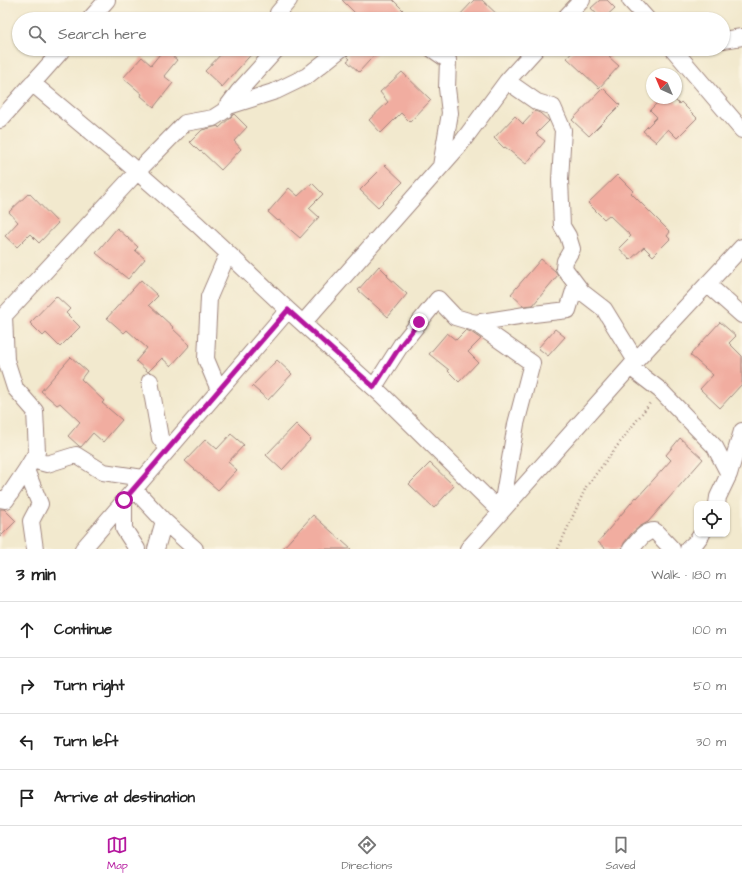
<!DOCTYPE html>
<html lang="en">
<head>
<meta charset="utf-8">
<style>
  :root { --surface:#fff; --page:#f6f6f6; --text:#222; --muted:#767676; --line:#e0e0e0; --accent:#b5179e }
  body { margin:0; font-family:"Architects Daughter",sans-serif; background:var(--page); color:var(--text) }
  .controls { position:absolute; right:12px; bottom:12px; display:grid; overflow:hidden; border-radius:8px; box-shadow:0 1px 3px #0004 }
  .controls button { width:36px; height:36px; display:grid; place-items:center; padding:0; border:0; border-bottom:1px solid var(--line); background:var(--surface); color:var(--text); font:20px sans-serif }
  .compass { position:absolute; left:646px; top:68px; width:36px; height:36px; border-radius:50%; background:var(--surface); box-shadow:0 1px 3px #0004; rotate:316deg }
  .stop { position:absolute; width:12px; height:12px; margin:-9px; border:3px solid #b5179e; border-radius:50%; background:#fff }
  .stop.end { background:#b5179e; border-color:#fff; box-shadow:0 1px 4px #0008 }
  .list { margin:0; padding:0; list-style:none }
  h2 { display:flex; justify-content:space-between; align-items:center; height:52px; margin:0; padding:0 16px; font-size:17px }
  h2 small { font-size:13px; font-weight:400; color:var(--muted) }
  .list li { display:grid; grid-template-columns:26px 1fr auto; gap:12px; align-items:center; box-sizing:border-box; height:56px; padding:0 16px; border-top:1px solid var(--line) }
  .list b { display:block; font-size:15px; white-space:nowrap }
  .list em { font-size:13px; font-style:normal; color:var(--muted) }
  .icon { flex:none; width:22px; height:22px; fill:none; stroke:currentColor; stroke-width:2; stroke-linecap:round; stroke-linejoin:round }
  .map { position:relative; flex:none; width:742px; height:549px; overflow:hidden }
  .search { position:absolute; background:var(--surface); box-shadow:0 1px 3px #0004; left:12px; right:12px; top:12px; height:44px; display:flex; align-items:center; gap:10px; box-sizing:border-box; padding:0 14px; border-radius:22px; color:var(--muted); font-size:15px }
  .sheet { height:276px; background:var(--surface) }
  nav { display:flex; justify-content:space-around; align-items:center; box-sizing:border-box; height:56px; border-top:1px solid var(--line); background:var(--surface); font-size:11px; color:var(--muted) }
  nav a { display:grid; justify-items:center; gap:2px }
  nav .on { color:var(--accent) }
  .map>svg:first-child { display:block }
  .building { fill:#f1ada0 }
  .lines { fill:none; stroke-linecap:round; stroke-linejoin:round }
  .minor-casing { stroke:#9e847c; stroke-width:18 }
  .path { stroke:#9e847c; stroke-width:2.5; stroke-dasharray:1 3; stroke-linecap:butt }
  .minor { stroke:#fff; stroke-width:16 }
  .route { stroke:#b5179e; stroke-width:5 }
</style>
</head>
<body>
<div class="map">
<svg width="742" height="549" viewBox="0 0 742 549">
  <rect width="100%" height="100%" fill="#fcf5e5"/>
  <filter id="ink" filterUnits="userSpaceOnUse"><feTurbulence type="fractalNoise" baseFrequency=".025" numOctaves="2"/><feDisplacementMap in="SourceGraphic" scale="8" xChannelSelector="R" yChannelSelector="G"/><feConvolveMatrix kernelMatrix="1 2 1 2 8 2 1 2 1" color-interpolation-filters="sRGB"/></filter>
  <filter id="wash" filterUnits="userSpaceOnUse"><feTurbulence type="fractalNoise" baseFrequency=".012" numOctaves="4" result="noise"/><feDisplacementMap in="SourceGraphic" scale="16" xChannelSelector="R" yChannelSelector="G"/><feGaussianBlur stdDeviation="0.9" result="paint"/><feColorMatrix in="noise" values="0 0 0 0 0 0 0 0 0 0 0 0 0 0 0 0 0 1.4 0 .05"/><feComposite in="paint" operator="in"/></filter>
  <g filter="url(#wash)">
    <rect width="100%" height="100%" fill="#f2e9ce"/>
    <g id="blocks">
      <path class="building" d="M342,0H393L403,10L394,19H361Z
        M474,0H482L502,19H456Z
        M600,0H607L615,8L603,19H601L591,8Z
        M164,49L177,60L164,76L173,83L154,107L141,96L142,94L123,78L142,57L151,65Z
        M226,49H256L222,87L205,71Z
        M353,49H380L359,72L347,61L350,59L347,56Z
        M575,49H617L609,57L619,66L599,88L567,58Z
        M402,72L431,100L410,122L401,113L381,133L369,120L388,102L380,92Z
        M603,88L620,105L589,136L572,120Z
        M662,98H673L679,104L681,102L697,118L677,138L668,129L656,142L643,131L657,117L650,110Z
        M535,111L540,113L549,121L536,134L545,141L526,164L505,147L504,148L494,138L515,116L523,124Z
        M234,114L247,127L234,141L241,149L221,170L201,151L200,152L190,142L202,130L218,126L219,128Z
        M385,165L403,182L378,207L360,190Z
        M617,175L633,191L631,193L670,232L667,236L670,239L653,256L644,247L630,260L619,248L631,236L609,215L604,219L588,203Z
        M312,183L323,194L309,208L319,217L300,238L279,220L278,221L268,212L289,188L298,196Z
        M29,193L58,223L39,243L30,234L17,247L5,236L18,222L9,212Z
        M117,228L138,247L135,250L145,259L128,279L96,253Z
        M541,259L555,271L558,275L533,305L524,306L511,294Z
        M379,266L388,275L387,276L407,294L388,317L358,290Z
        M141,280L158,296L149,305L173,327L172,328L190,345L171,366L162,358L148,372L136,361L147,348L127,330L124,333L107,318Z
        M56,296L70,309L66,313L80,327L60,347L46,333L43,336L30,323Z
        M720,322L736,336L729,343L742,356V384L720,408L700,389L713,375L690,355Z
        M555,329L565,337L548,356L538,348Z
        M466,330L471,332L481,339L468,352L478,362L459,382L448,371L449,370L429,354L447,333L456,340Z
        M71,357L87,371L81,379L104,401L102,403L122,420L103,442L93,433L81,447L79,446L68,436L80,422L60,403L57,405L41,391Z
        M277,360L292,374L268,400L252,386Z
        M296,424L311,439L282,470L266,455Z
        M231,434L244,445L228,462L237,470L218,490L185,461L206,439L217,449Z
        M680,438L703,459L648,522L639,527L631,534L624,543L622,549H606L598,542L636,497L637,498L671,460L666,455Z
        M430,463L454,486L434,508L409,484Z
        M0,509H4L16,521L0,537Z
        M313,515L351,549H282Z"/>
    </g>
  </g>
  <g filter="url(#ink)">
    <use href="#blocks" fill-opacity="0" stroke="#9e847c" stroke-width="1"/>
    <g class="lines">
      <g class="minor-casing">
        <path id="minor" d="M630,0L647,19
          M90,19L107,0
          M279,19L278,13L289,0
          M564,19L582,0
          M723,40L742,37
          M432,49L448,60L447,88L450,113L441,166
          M673,49L742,130
          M507,81L537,102L553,107L563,130L560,180L562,226L568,236L572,249L565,261L564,268L582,292L604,309L636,361
          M32,83L117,154L197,224L288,310L382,395L501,512
          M229,106L276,91L307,76L341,49
          M0,120L63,49
          M707,284L742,315
          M4,316L6,360L15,388L35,411L37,452L26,470L40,504L31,521L35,549
          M0,320L137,172L185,123L213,118L224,111L239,91L277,49
          M303,323L459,146L507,81L536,49
          M475,323L525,315L568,310L576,284
          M630,367L660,390L715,447L729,474
          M150,381L160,438L168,449
          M374,387L401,345L438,299L455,317L475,323L532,363L516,424L501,512
          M219,390L206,359L209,297L228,253
          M32,460L47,464L76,455L103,472L143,478
          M134,489L164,521L156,549
          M0,499L6,500L26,470
          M124,500V529L137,549
          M717,504L718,497L729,474L742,431
          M164,521L195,549
          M83,549L288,310
          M468,549L630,367L742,247
          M631,549C638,542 643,531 655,531L672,549
          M688,549L696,542L702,534"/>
      </g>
      <path class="path" d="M558,549L586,487L650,403"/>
      <use href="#minor" class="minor"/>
    </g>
  </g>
  <g class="lines" filter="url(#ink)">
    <path class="route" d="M124,500L288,310L374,387L401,345L419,322"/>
  </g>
</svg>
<div class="controls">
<button><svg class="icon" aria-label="locate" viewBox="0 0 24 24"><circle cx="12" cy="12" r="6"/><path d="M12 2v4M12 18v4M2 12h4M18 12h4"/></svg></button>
</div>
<svg class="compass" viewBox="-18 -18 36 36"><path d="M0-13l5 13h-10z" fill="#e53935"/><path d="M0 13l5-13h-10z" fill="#767676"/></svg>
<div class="stop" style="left:124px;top:500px"></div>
<div class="stop end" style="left:419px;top:322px"></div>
<div class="search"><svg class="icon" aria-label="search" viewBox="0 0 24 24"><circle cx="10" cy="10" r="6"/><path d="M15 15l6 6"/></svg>Search here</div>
</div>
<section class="sheet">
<h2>3 min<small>Walk · 180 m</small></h2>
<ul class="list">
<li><svg class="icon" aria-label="ahead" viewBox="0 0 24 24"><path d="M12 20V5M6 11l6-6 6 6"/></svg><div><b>Continue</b></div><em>100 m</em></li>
<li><svg class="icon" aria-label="right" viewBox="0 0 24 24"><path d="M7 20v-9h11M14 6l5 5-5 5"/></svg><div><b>Turn right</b></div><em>50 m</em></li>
<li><svg class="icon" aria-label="left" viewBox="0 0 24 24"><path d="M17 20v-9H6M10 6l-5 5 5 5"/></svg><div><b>Turn left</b></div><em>30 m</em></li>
<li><svg class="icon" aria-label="arrive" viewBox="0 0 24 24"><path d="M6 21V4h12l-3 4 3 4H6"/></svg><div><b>Arrive at destination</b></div></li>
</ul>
</section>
<nav>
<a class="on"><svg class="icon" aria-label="map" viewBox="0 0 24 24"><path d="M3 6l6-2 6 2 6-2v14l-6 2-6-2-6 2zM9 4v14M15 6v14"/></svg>Map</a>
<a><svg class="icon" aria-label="directions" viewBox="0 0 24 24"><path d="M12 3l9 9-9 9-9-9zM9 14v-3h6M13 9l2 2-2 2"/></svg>Directions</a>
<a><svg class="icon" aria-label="saved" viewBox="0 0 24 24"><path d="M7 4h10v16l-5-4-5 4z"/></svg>Saved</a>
</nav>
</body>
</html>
